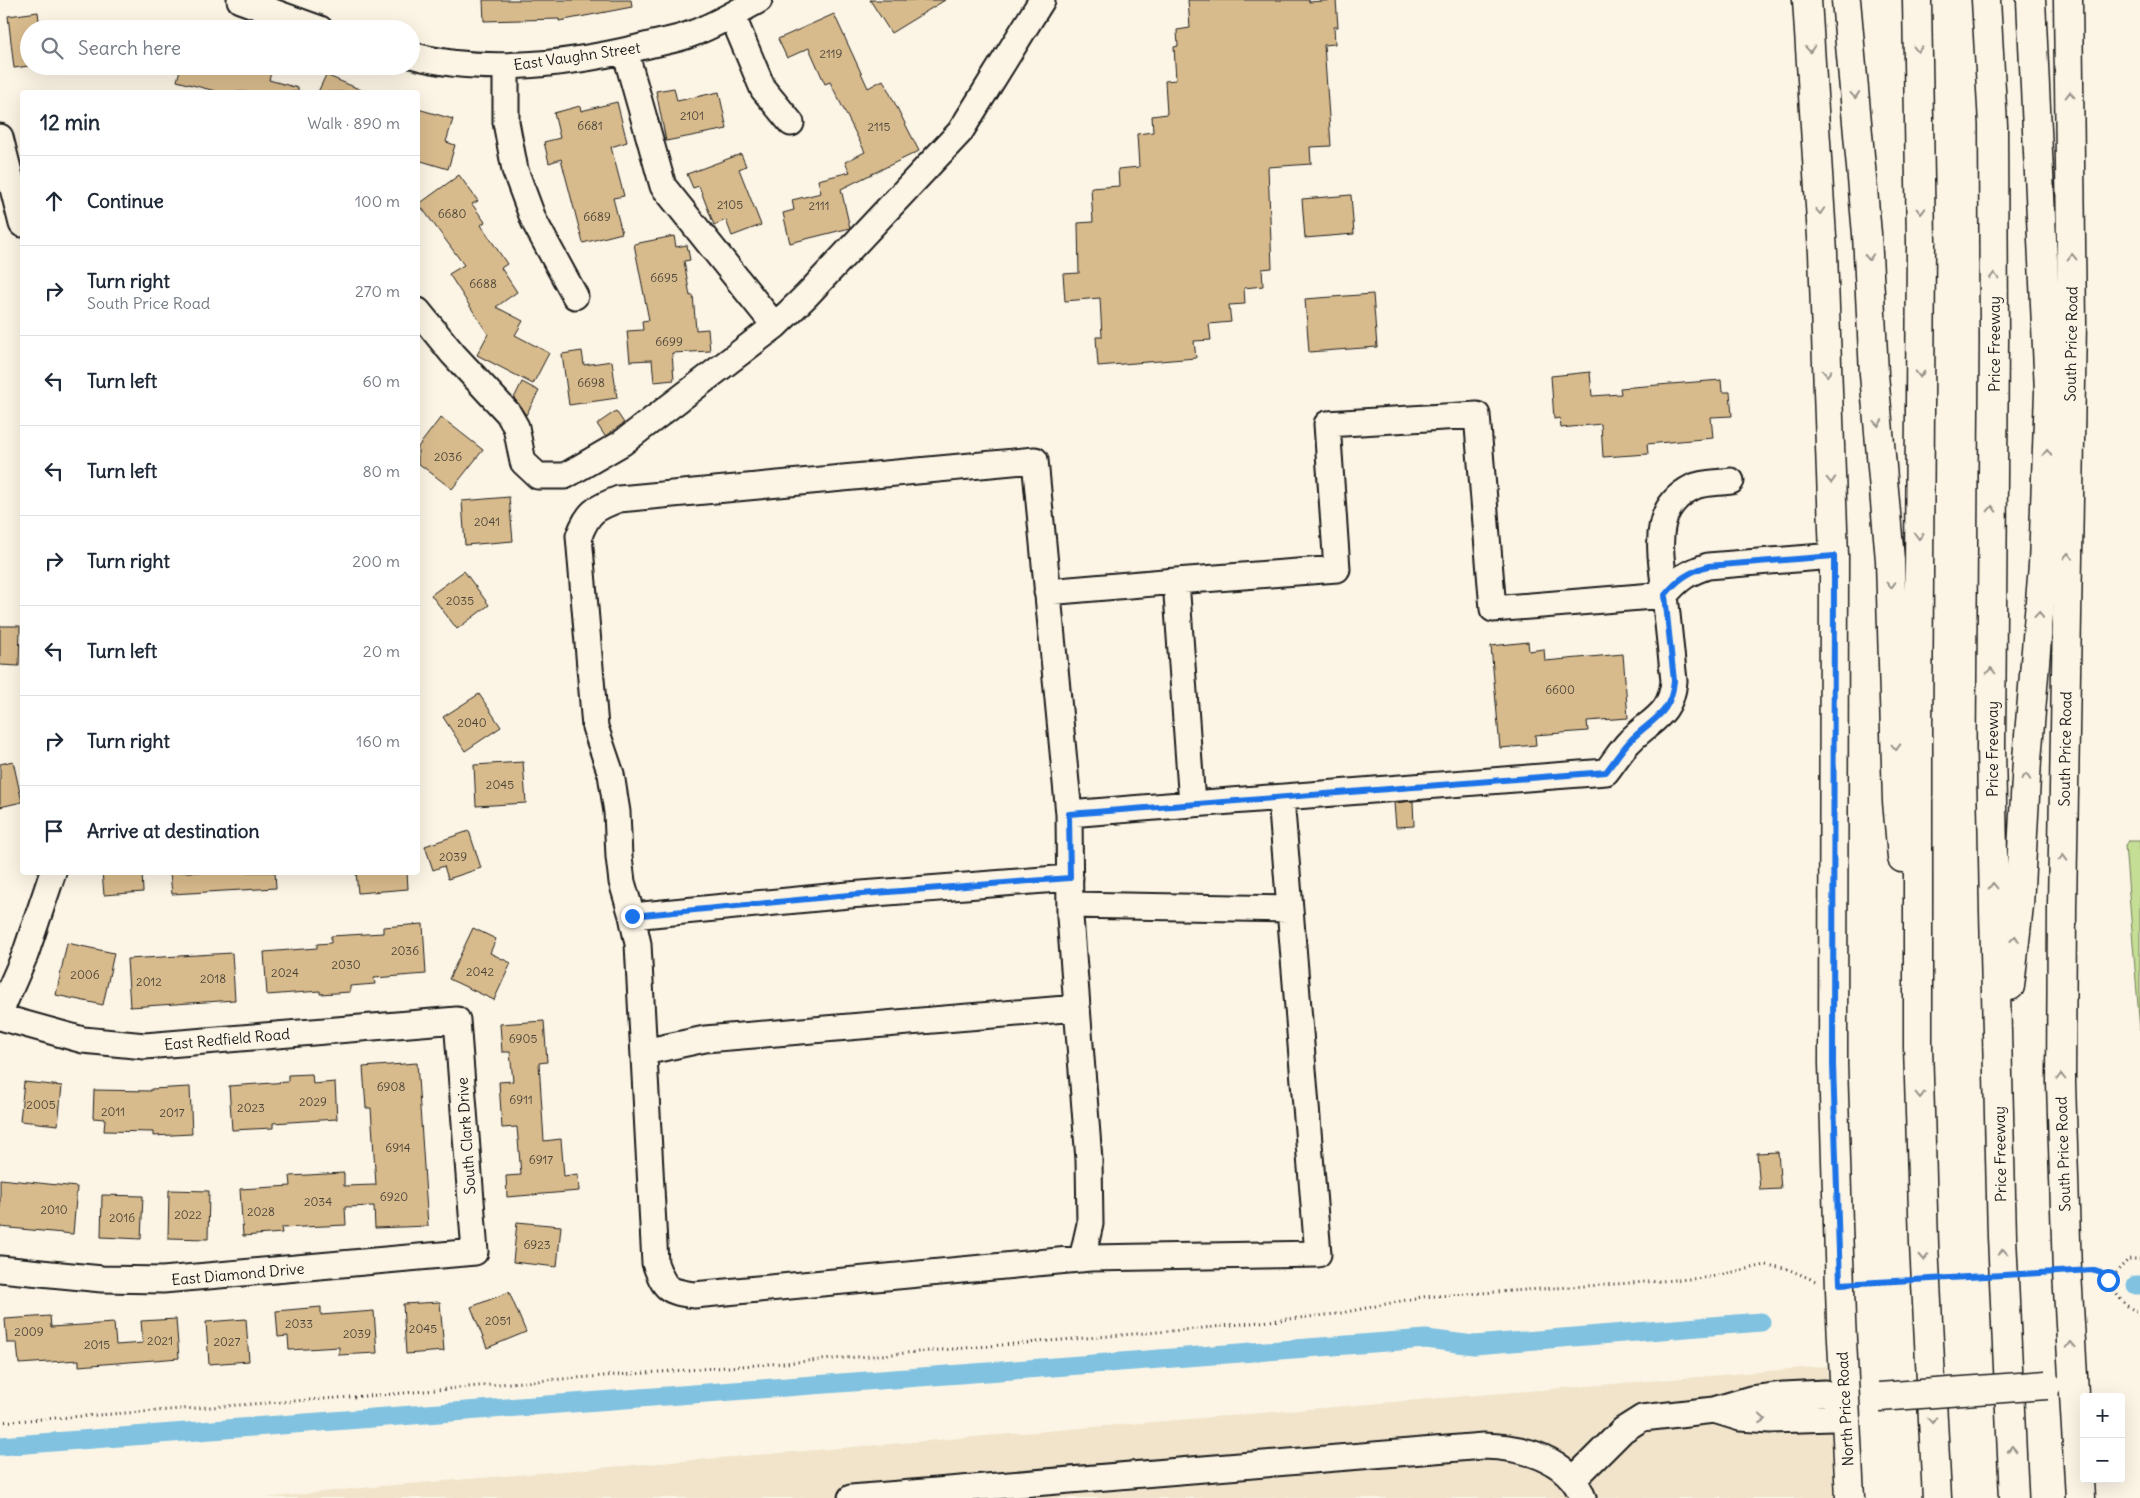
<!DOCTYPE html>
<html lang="en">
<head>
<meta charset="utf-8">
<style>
  :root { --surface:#fff; --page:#f6f6f7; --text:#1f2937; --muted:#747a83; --line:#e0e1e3 }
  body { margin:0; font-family:Delius,sans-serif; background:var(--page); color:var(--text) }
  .controls { position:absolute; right:15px; bottom:15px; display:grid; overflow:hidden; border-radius:5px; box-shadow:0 5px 20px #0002 }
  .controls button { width:45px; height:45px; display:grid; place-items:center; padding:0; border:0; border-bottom:1px solid var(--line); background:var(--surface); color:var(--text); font:25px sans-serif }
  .stop { position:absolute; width:15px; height:15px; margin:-11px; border:4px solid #1a73e8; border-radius:50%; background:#fff }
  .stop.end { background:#1a73e8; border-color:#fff; box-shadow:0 1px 5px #0008 }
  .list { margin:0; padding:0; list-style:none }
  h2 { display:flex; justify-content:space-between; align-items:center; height:65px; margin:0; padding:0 20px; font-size:21px }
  h2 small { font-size:16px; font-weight:400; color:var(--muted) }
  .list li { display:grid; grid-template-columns:32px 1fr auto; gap:15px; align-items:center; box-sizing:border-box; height:90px; padding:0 20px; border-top:1px solid var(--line) }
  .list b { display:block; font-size:19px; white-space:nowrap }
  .list p { margin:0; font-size:16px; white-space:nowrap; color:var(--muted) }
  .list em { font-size:16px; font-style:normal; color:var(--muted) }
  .icon { flex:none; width:28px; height:28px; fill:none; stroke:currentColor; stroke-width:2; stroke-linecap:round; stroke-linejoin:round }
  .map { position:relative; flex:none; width:2140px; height:1498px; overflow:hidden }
  .search { position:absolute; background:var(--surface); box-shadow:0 5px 20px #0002; left:20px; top:20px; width:400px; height:55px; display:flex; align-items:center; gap:12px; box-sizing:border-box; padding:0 18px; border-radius:28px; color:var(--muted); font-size:19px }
  .panel { position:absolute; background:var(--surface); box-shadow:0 5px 20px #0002; left:20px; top:90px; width:400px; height:785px; border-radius:5px }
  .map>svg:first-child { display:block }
  .built { fill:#f1e4cb }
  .green { fill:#c5de95; stroke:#707d58 }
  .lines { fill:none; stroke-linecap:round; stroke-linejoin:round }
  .canal { stroke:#81c2e1; stroke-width:19 }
  .building { fill:#d8bb8d; stroke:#1c1c1c }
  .minor-casing { stroke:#1c1c1c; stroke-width:29 }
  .major-casing { stroke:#1c1c1c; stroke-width:31 }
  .highway-casing { stroke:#1c1c1c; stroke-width:31 }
  .path { stroke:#1c1c1c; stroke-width:3; stroke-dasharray:1 4; stroke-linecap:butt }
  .minor { stroke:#fcf5e5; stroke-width:25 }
  .major { stroke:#fcf5e5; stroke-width:28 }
  .highway { stroke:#fcf5e5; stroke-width:28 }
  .major-bridge-casing { stroke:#1c1c1c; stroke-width:31; stroke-linecap:butt }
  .path-bridge { stroke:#1c1c1c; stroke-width:3; stroke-dasharray:1 4; stroke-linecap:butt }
  .major-bridge { stroke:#fcf5e5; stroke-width:28 }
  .oneway { stroke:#97938b }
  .route { stroke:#1a73e8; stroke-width:6 }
  .labels { text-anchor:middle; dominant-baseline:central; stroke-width:5; stroke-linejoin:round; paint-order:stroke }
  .number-label { font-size:12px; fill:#4b4438 }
  .street-label { font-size:15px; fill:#1c1c1c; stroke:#fcf5e5 }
</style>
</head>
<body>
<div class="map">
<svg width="2140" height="1498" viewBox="0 0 2140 1498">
  <rect width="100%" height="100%" fill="#fcf5e5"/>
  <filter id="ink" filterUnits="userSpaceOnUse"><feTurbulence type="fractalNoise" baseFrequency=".02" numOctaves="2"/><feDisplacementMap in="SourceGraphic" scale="10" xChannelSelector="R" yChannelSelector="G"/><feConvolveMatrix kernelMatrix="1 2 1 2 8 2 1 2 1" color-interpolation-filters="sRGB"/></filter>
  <g filter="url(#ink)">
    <path class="built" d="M1827,1366L1838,1498H265L371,1487Z"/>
    <path class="green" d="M2128,841H2140V1030L2125,845Z"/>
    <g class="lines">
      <path class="canal" d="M2136,1285H2140
        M0,1446L1426,1339L1474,1345L1761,1322"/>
    </g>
    <path class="building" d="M483,0H631L632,7L559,21V19L484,21Z
      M870,0H945L891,33Z
      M1188,0H1309V2L1336,0L1338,27H1334L1335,44L1324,45L1331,146L1310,147L1311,164L1268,167L1272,268L1262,269L1263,286L1244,288L1245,304L1229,305L1231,322L1209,324L1211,340L1194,341L1196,358L1098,366L1096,337H1102L1100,298L1065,301L1063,274L1079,273L1078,223L1093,222L1091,188L1119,186L1118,169L1139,167L1137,134L1153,132L1152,116L1167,114L1165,81L1176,80L1174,47L1178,46L1177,30L1190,28Z
      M38,12L40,29H29V66L14,68L8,16Z
      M834,14L868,88L883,80L919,151L841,189L850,228L790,243L783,213L794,210L792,200L821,193L818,180L850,172L845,162L865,152L830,82L825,84L809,48L787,58L778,39Z
      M181,66H273L269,80L298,88V92H219L177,81Z
      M326,75L366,92H318Z
      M674,88L677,101L719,92L727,129L666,141L656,91Z
      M617,102L627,142L611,147L624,196L613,198L622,233L583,243L561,159L549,163L544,142L560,138L554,113L580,106L581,111Z
      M418,109L453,119L446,142L455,145L448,169L418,160Z
      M741,154L746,166L739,169L761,225L732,236L726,220L714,225L699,186L693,188L687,174Z
      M459,175L478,201L472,204L485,222L481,225L507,264L501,268L517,292L496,307L523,321L515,335L549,353L533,384L477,355L488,334L449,274L464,265L419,204Z
      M1351,195L1354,234L1305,238L1302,199Z
      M674,236L676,247L687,245L690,260L684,261L690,296L693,295L696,330L708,329L710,351L672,353L674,380L654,382L652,360L630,361L627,331L643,330L642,321L649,320L634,244Z
      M1373,294L1377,347L1309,352L1305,299Z
      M582,351L584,365L612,361L617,398L569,405L562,354Z
      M1590,372L1592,396L1621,394L1620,388L1721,380L1722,392H1730L1732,416L1711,417L1713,438L1647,444L1648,454L1603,457L1601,424L1561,428L1560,418L1554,419L1551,376Z
      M522,382L539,391L526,415L514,398Z
      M616,411L624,423L605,436L597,424Z
      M441,417L483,450L452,489L418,463V447Z
      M509,497L513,541L465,545L462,501Z
      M464,571L489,605L457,629L431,595Z
      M0,626H20L19,666L0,665Z
      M1528,642L1529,651L1544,649L1545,661L1623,654L1628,718L1587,721L1588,731L1535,735L1536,745L1500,748L1491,646Z
      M479,694L501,727L465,751L443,717Z
      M13,761L22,802L0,807V764Z
      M523,762L526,803L476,806L474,765Z
      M1413,801L1414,826L1396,827L1394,803Z
      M469,831L481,868L448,879L444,866L433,870L425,846Z
      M102,872H142L143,892L104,895Z
      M170,872H275L276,888L172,894Z
      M356,872H407L408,889L358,893Z
      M423,924L426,974L374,978L375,984L350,986V992L320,994V991L267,995L264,952L317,948V944L331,943V936L383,933V927Z
      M473,928L496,939L490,953L511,963L494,1000L449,979Z
      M67,943L114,953L103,1005L56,995Z
      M232,953L235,1000L130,1007L127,959Z
      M544,1021L547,1062L539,1063L544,1141L561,1139L564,1176L578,1174L579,1191L507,1197L506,1176L521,1175L517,1127L502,1128L499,1082L513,1081L510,1052H502L500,1024Z
      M417,1063L428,1226L375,1228L374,1206L345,1207L346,1225L281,1228L282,1233L243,1236L240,1189L291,1186L290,1176L344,1173V1186L376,1185L371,1108H366L363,1067Z
      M312,1074L313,1084L335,1082L337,1119L273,1123V1128L232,1130L229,1086L288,1082V1075Z
      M24,1082L62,1086L58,1125L20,1121Z
      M190,1087L192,1134L153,1136V1132L104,1131L105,1119L93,1118L94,1090L151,1091V1089Z
      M1778,1152L1781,1189L1760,1190L1757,1153Z
      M0,1179L77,1187L73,1234L0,1227Z
      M169,1190L209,1191L208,1239L168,1238Z
      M102,1195L143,1196L141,1239L101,1237Z
      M517,1222L561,1226L557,1267L513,1262Z
      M509,1292L526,1332L487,1348L471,1307Z
      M440,1302L444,1351L406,1354L403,1304Z
      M321,1307V1315L374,1311L377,1353L339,1355V1347L289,1350L288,1336L278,1337L276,1311Z
      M50,1316L51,1327L114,1323L116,1345L143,1343L141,1321L176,1319L179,1358L79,1366V1360L19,1364L17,1343H7L5,1319Z
      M246,1319L249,1361L209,1364L206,1322Z"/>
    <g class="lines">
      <g class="minor-casing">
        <path id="minor" d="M240,0L320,29
          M732,15L763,89L791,123
          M625,51L663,186L775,326L807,295L960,132L1042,0
          M411,55C486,76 579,63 653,44C666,41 679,39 691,34C714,26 737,12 759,0
          M506,66V122L515,170L534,221L575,296
          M0,137L22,224
          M418,311L453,354L508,413L516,427L523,462L538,476H565L622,443L775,326
          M1731,481C1720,483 1703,482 1693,487C1648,509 1662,555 1665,595L1493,609L1477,415L1327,424L1337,569L1176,581L1192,804L1606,772C1614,762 1621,750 1630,741C1651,719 1671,716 1674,681L1665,595C1679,578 1687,573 1708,566L1834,556
          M1047,592L1176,581
          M1192,804L1069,814L1035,460L619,499C595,508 588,512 579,536L595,727L611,774L617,812L619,857L622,882L632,916L638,944L655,1263C665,1290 667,1291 694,1295L1090,1258L1318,1254L1281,798
          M1069,814L1070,917L1089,1160L1090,1224L1082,1259
          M1070,905L1290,909
          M632,916L849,895L1070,878
          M0,1012L25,955L53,872
          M0,1017L83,1040L145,1046L457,1020L475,1252L163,1280L102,1279L0,1269
          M644,1052L705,1039L1077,1008
          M1574,1479L1623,1430L1642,1418L1714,1410L1751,1399L1784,1395L1825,1393L1845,1400L1840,1411L1832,1418L1771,1420L1740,1418L1714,1410
          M851,1498L1483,1446C1521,1447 1568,1457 1583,1498"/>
      </g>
      <g class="major-casing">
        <path id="major" d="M1807,0L1823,253L1834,556L1833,1064L1841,1320L1850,1498
          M2068,0L2072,323L2062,907L2061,1083L2067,1272L2080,1498"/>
      </g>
      <g class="highway-casing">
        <path id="highway" d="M1846,0L1867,234L1874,374L1890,560L1897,801L1902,858
          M1917,0L1921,241L1918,739V1046L1924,1244L1937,1498
          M1986,0L1993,125L1994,339L1991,748L1994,911L2002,1237L2014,1498
          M2010,986L2019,905L2027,760L2043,565L2049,391L2031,0"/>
      </g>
      <path class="path" d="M2088,1271L2101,1273C2114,1287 2120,1307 2140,1312
        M2108,1280L2129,1259H2140
        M1861,1284L1875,1283
        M0,1422L393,1394L521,1382L797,1362L1194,1329L1336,1314L1421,1297L1705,1278L1766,1265L1785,1268L1818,1282"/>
      <use href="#minor" class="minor"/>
      <use href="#major" class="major"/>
      <use href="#highway" class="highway"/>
      <g class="major-bridge-casing">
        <path id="major-bridge" d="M1879,1397L2047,1385"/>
      </g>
      <path class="path-bridge" d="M1875,1283L2042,1273"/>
      <use href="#major-bridge" class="major-bridge"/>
    </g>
    <defs><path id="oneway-chevron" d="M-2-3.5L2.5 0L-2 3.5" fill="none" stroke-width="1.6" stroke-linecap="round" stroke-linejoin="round" transform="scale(1.25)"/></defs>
    <g class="oneway">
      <use href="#oneway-chevron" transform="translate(1810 49) rotate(86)"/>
      <use href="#oneway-chevron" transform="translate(1918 49) rotate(89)"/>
      <use href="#oneway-chevron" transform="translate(1855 95) rotate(85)"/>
      <use href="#oneway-chevron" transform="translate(2070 95) rotate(-91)"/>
      <use href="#oneway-chevron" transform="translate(1820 211) rotate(86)"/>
      <use href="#oneway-chevron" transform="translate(1921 211) rotate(89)"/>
      <use href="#oneway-chevron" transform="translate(1869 257) rotate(87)"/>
      <use href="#oneway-chevron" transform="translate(2072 257) rotate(-91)"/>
      <use href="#oneway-chevron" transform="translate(1994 276) rotate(-90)"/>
      <use href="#oneway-chevron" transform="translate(1827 373) rotate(88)"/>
      <use href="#oneway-chevron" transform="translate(1920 374) rotate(91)"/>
      <use href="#oneway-chevron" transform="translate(1878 423) rotate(85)"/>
      <use href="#oneway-chevron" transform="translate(2047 453) rotate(-88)"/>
      <use href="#oneway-chevron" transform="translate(1831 480) rotate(88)"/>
      <use href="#oneway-chevron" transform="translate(1992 509) rotate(-89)"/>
      <use href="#oneway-chevron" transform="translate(1919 536) rotate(90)"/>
      <use href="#oneway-chevron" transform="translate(2068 556) rotate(-89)"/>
      <use href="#oneway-chevron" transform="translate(1891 585) rotate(88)"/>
      <use href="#oneway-chevron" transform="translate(2039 615) rotate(-85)"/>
      <use href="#oneway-chevron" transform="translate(1991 671) rotate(-90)"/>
      <use href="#oneway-chevron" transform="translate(1896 747) rotate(88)"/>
      <use href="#oneway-chevron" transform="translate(2026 777) rotate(-87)"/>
      <use href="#oneway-chevron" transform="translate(2063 858) rotate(-89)"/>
      <use href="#oneway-chevron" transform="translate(1993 886) rotate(-91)"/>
      <use href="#oneway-chevron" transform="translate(2015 939) rotate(-84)"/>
      <use href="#oneway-chevron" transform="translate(2061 1077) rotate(-90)"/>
      <use href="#oneway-chevron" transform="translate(1920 1095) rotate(89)"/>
      <use href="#oneway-chevron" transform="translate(2003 1252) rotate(-93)"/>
      <use href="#oneway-chevron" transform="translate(1924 1257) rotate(87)"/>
      <use href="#oneway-chevron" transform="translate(2071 1345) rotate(-93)"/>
      <use href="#oneway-chevron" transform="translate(1762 1419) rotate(4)"/>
      <use href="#oneway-chevron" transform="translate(1932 1420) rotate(87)"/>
      <use href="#oneway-chevron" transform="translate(2012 1449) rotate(-92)"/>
    </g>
  </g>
  <g class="lines" filter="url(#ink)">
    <path class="route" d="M632,916L849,895L1070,878L1069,814L1606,772C1614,762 1621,750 1630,741C1651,719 1671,716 1674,681L1665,595C1678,579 1689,572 1708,566L1834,556L1833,1064L1840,1284L2092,1270L2101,1273L2108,1280"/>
  </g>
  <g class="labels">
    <g class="number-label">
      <text x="831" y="53">2119</text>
      <text x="692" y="115">2101</text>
      <text x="590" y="125">6681</text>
      <text x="879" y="126">2115</text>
      <text x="730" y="204">2105</text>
      <text x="819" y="205">2111</text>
      <text x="452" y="213">6680</text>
      <text x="597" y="216">6689</text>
      <text x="664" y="277">6695</text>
      <text x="483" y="283">6688</text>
      <text x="669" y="341">6699</text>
      <text x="591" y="382">6698</text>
      <text x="448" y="456">2036</text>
      <text x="487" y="521">2041</text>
      <text x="460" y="600">2035</text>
      <text x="1560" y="689">6600</text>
      <text x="472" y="722">2040</text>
      <text x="500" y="784">2045</text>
      <text x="453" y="856">2039</text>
      <text x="405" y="950">2036</text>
      <text x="346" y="964">2030</text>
      <text x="480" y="971">2042</text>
      <text x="285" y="972">2024</text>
      <text x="85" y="974">2006</text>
      <text x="213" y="978">2018</text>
      <text x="149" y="981">2012</text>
      <text x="523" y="1038">6905</text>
      <text x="391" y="1086">6908</text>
      <text x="521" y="1099">6911</text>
      <text x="313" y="1101">2029</text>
      <text x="41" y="1104">2005</text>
      <text x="251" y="1107">2023</text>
      <text x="113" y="1111">2011</text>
      <text x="172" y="1112">2017</text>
      <text x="398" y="1147">6914</text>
      <text x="541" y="1159">6917</text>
      <text x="394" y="1196">6920</text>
      <text x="318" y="1201">2034</text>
      <text x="54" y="1209">2010</text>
      <text x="261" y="1211">2028</text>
      <text x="188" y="1214">2022</text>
      <text x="122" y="1217">2016</text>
      <text x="537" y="1244">6923</text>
      <text x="498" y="1320">2051</text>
      <text x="299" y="1323">2033</text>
      <text x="423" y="1328">2045</text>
      <text x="29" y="1331">2009</text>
      <text x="357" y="1333">2039</text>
      <text x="160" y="1340">2021</text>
      <text x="227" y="1341">2027</text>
      <text x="97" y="1344">2015</text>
    </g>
    <g class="street-label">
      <text transform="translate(577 56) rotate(-8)">East Vaughn Street</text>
      <text transform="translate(1994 344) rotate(-90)">Price Freeway</text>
      <text transform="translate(2071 344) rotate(-89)">South Price Road</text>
      <text transform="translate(1992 749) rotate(-90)">Price Freeway</text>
      <text transform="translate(2065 749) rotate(-89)">South Price Road</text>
      <text transform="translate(227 1039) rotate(-5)">East Redfield Road</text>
      <text transform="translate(466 1136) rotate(-94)">South Clark Drive</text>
      <text transform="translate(2000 1154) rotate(-91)">Price Freeway</text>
      <text transform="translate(2063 1154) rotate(-92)">South Price Road</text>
      <text transform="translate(238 1274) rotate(-5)">East Diamond Drive</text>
      <text transform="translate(1845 1409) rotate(-93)">North Price Road</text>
    </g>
  </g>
</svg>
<div class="controls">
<button>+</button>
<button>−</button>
</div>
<div class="stop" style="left:2108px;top:1280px"></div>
<div class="stop end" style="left:632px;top:916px"></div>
<div class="search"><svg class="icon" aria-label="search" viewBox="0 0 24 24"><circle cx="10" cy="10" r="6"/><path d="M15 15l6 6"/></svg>Search here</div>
<section class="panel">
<h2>12 min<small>Walk · 890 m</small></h2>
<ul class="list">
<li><svg class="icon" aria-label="ahead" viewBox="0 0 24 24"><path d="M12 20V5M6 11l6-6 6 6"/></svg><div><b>Continue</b></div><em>100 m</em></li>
<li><svg class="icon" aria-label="right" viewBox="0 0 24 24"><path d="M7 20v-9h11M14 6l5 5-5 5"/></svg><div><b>Turn right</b><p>South Price Road</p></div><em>270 m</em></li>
<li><svg class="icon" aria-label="left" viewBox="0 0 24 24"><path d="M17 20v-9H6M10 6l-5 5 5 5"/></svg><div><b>Turn left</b></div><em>60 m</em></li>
<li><svg class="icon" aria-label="left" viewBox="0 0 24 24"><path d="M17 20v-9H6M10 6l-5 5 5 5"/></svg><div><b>Turn left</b></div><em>80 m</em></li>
<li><svg class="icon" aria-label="right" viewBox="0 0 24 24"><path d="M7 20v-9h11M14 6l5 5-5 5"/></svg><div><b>Turn right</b></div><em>200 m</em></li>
<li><svg class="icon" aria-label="left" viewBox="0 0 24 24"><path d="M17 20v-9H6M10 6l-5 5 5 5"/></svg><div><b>Turn left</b></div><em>20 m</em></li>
<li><svg class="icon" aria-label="right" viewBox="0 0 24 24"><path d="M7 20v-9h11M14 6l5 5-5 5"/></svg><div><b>Turn right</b></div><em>160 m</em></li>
<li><svg class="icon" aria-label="arrive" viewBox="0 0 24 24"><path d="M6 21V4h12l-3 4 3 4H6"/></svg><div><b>Arrive at destination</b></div></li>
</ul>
</section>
</div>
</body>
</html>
